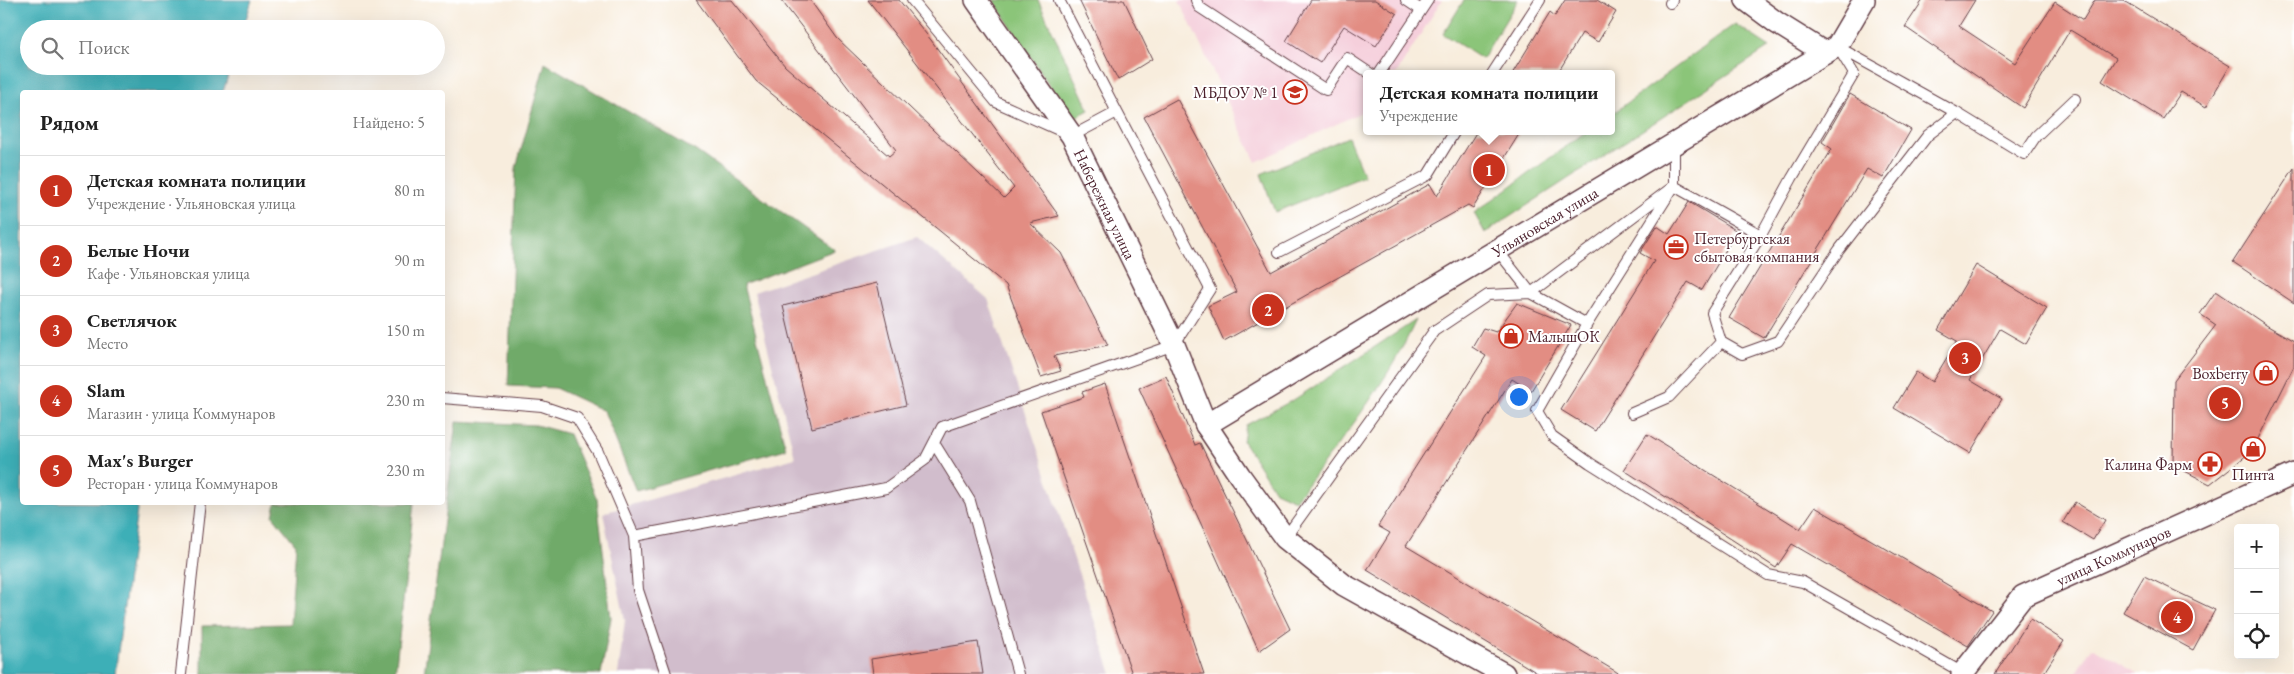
<!DOCTYPE html>
<html lang="ru">
<head>
<meta charset="utf-8">
<style>
  :root { --surface:#fff; --page:#f6f6f6; --text:#222; --muted:#767676; --line:#e0e0e0; --accent:#c8321e }
  body { margin:0; font-family:"EB Garamond",serif; background:var(--page); color:var(--text) }
  .controls { position:absolute; right:15px; bottom:15px; display:grid; overflow:hidden; border-radius:5px; box-shadow:0 5px 20px #0002 }
  .controls button { width:45px; height:45px; display:grid; place-items:center; padding:0; border:0; border-bottom:1px solid var(--line); background:var(--surface); color:var(--text); font:25px sans-serif }
  .you { position:absolute; left:1518px; top:396px; width:18px; height:18px; margin:-12px; border:4px solid #fff; border-radius:50%; background:#1a73e8; box-shadow:0 0 0 8px #1a73e833 }
  .badge { display:grid; place-items:center; width:32px; height:32px; border-radius:50%; background:var(--accent); color:#fff; font-size:16px; font-weight:700 }
  .pin { position:absolute; translate:-50% -50%; border:2px solid #fff; box-shadow:0 1px 5px #0006 }
  .popup { position:absolute; left:1363px; top:70px; width:252px; height:65px; box-sizing:border-box; display:grid; place-content:center; border-radius:5px; background:var(--surface); filter:drop-shadow(0 1px 4px #0005); font-size:16px; white-space:nowrap; color:var(--muted) }
  .popup b { font-size:19px; color:var(--text) }
  .popup::after { content:''; position:absolute; left:50%; top:100%; margin-left:-10px; border:10px solid transparent; border-top-color:var(--surface) }
  .list { margin:0; padding:0; list-style:none }
  h2 { display:flex; justify-content:space-between; align-items:center; height:65px; margin:0; padding:0 20px; font-size:21px }
  h2 small { font-size:16px; font-weight:400; color:var(--muted) }
  .list li { display:grid; grid-template-columns:32px 1fr auto; gap:15px; align-items:center; box-sizing:border-box; height:70px; padding:0 20px; border-top:1px solid var(--line) }
  .list b { display:block; font-size:19px; white-space:nowrap }
  .list p { margin:0; font-size:16px; white-space:nowrap; color:var(--muted) }
  .list em { font-size:16px; font-style:normal; color:var(--muted) }
  .icon { flex:none; width:28px; height:28px; fill:none; stroke:currentColor; stroke-width:2; stroke-linecap:round; stroke-linejoin:round }
  .map { position:relative; flex:none; width:2294px; height:674px; overflow:hidden }
  .search { position:absolute; background:var(--surface); box-shadow:0 5px 20px #0002; left:20px; top:20px; width:425px; height:55px; display:flex; align-items:center; gap:12px; box-sizing:border-box; padding:0 18px; border-radius:28px; color:var(--muted); font-size:19px }
  .panel { position:absolute; background:var(--surface); box-shadow:0 5px 20px #0002; left:20px; top:90px; width:425px; height:415px; border-radius:5px }
  .map>svg:first-child { display:block }
  .built { fill:#f5cfdb }
  .industrial { fill:#d1bdcc }
  .green { fill:#8bc579; stroke:#6a7252 }
  .forest { fill:#70aa69; stroke:#5d644a }
  .water { fill:#3eafb7; stroke:#446771 }
  .building { fill:#e28d83 }
  .lines { fill:none; stroke-linecap:round; stroke-linejoin:round }
  .service-casing { stroke:#643e46; stroke-width:12 }
  .minor-casing { stroke:#643e46; stroke-width:24 }
  .service { stroke:#fff; stroke-width:10 }
  .minor { stroke:#fff; stroke-width:21 }
  .labels { text-anchor:middle; dominant-baseline:central; stroke-width:4; stroke-linejoin:round; paint-order:stroke }
  .poi-label { font-size:16px; fill:#4a1f2b; stroke:#fff; text-anchor:end }
  .street-label { font-size:16px; fill:#4a1f2b; stroke:#fff }
</style>
</head>
<body>
<div class="map">
<svg width="2294" height="674" viewBox="0 0 2294 674">
  <rect width="100%" height="100%" fill="#fff"/>
  <filter id="ink" filterUnits="userSpaceOnUse"><feTurbulence type="fractalNoise" baseFrequency=".02" numOctaves="2"/><feDisplacementMap in="SourceGraphic" scale="10" xChannelSelector="R" yChannelSelector="G"/><feConvolveMatrix kernelMatrix="1 2 1 2 8 2 1 2 1" color-interpolation-filters="sRGB"/></filter>
  <filter id="wash" filterUnits="userSpaceOnUse"><feTurbulence type="fractalNoise" baseFrequency=".0096" numOctaves="4" result="noise"/><feDisplacementMap in="SourceGraphic" scale="20" xChannelSelector="R" yChannelSelector="G"/><feGaussianBlur stdDeviation="1.12" result="paint"/><feColorMatrix in="noise" values="0 0 0 0 0 0 0 0 0 0 0 0 0 0 0 0 0 1.4 0 .05"/><feComposite in="paint" operator="in"/></filter>
  <g filter="url(#wash)">
    <rect width="100%" height="100%" fill="#f8eddd"/>
    <path class="built" d="M1179,0H1442L1396,74H1366V110L1256,162Z
      M2092,647L2138,674H2075Z"/>
    <path class="industrial" d="M917,237L988,299L1112,674H618L625,620L603,513L795,458L754,292Z"/>
    <path class="green" d="M993,0H1038L1089,110L1072,119Z
      M1464,0H1518L1482,59L1443,34Z
      M1735,24L1770,47L1485,233L1474,213L1587,131H1612V114Z
      M1348,137L1364,176L1275,212L1261,174Z
      M1416,320C1386,386 1339,443 1295,500L1275,491L1243,441L1246,425L1295,399Z"/>
    <path class="forest" d="M545,63L696,151L835,250L743,285L786,449L636,491L604,411L555,388L508,386L516,168Z
      M457,421L536,425L569,434L597,499L611,618L601,674H424Z
      M276,503H414L395,674H202V626L290,624L296,545L273,516Z"/>
    <path class="water" d="M0,0H252L243,29H29V66H231L223,92H22V502L138,503L115,674H0Z"/>
    <g id="blocks">
      <path class="building" d="M696,0H732L785,66L889,156L896,150L781,0H810L837,38L1004,198L1014,188L868,0H899L931,40L1059,216L1030,223L1061,253L1108,345L1054,356L1061,371L1041,377L1006,285L756,81Z
        M1079,0H1124L1152,59L1118,80Z
        M1311,0H1375L1397,14L1376,46L1344,26L1320,63L1286,41Z
        M1565,0H1597L1616,12L1598,42L1582,33L1557,74H1512L1550,12L1555,16Z
        M1923,0H1975L1959,26L2015,63L2055,2L2083,20L2095,0H2123L2230,66L2206,107L2181,92L2163,119L2102,81L2116,58L2070,30L2023,108L1905,27Z
        M1850,94L1911,130L1883,178L1867,169L1764,338L1729,318L1832,149L1822,142Z
        M1177,99L1271,272L1430,184L1437,196L1477,131H1521L1473,208L1468,205L1224,341L1208,306L1237,292L1144,117Z
        M2294,168V303L2233,262Z
        M1689,202L1737,231L1702,290L1688,282L1595,431L1561,410L1654,261L1640,253L1657,226L1669,234Z
        M1976,265L2047,308L2026,344L2000,329L1970,380L2002,399L1970,453L1894,408L1916,372L1932,382L1957,341L1938,330Z
        M877,283L906,405L812,428L783,306Z
        M2216,291L2266,325L2294,341V366L2252,451L2210,484L2173,465L2174,380L2216,325L2200,314Z
        M1517,303L1571,325L1531,391L1512,379L1406,546L1620,674H1539L1367,570L1390,533L1378,526L1486,356L1472,347L1483,328L1496,332Z
        M1166,376L1195,445L1200,443L1290,629L1259,651L1139,388Z
        M1105,384L1204,674H1132L1041,411L1084,397L1082,392Z
        M1647,434L1800,529L1815,507L1992,611L1968,646L1792,544L1776,568L1624,470Z
        M2075,502L2105,520L2093,540L2063,522Z
        M2144,576L2215,610L2193,650L2123,612Z
        M2030,619L2064,641L2043,674H1995Z
        M978,642L983,674H873L871,659Z"/>
    </g>
  </g>
  <g filter="url(#ink)">
    <use href="#blocks" fill-opacity="0" stroke="#643e46" stroke-width="1"/>
    <g class="lines">
      <g class="service-casing">
        <path id="service" d="M912,0L996,102L1072,136L1117,112L1059,0
          M1196,0L1199,7L1326,90L1347,58L1371,74
          M1406,0L1421,10
          M1670,3L1672,0
          M1838,47L1957,113L2024,154L2036,136L2075,99
          M1379,74L1428,0
          M1492,74L1540,0
          M1498,251L1531,293L1674,186V145
          M1279,252L1428,175L1455,131
          M1587,324L1537,411L1552,436L1590,463L1768,575L1803,582L1963,673
          M1721,342L1742,354L1778,341L1839,250L1928,135L1957,113
          M442,398L542,406L577,418L598,452L634,536L638,590L666,674
          M1632,413L1669,397L1721,342L1712,313L1761,235
          M934,443L970,501L1018,674
          M634,536L886,488L925,460L942,427L1174,345L1210,289L1117,112
          M1285,538L1434,331L1488,295L1531,293L1587,324L1674,186L1761,235L1792,178L1854,74L1837,46
          M181,674L200,502"/>
      </g>
      <g class="minor-casing">
        <g id="minor">
          <path id="s1" d="M976,0L1072,136L1174,345L1206,425L1240,476L1285,538L1344,585L1504,674"/>
          <path d="M1746,0L1777,23L1825,53"/>
          <path id="s2" d="M1206,425L1837,46L1864,0"/>
          <path id="s3" d="M1962,674L2023,596L2294,474"/>
        </g>
      </g>
      <use href="#service" class="service"/>
      <use href="#minor" class="minor"/>
    </g>
  </g>
  <defs>
    <g id="school-ring" transform="scale(1.25)"><circle r="9.5" fill="#fff" stroke="#c8321e" stroke-width="1.5"/><path d="M0-5L7-2L0 1L-7-2ZM-4 1L0 2.5L4 1V4Q0 6-4 4Z" fill="#c8321e"/></g>
    <g id="office-ring" transform="scale(1.25)"><circle r="9.5" fill="#fff" stroke="#c8321e" stroke-width="1.5"/><path d="M-6-3h4V-5.5h4V-3h4V5H-6ZM-1-4.5V-3h2v-1.5ZM-6 0V1H6V0Z" fill="#c8321e"/></g>
    <g id="shop-ring" transform="scale(1.25)"><circle r="9.5" fill="#fff" stroke="#c8321e" stroke-width="1.5"/><path d="M-5-2.5h2.3a2.7 3.5 0 0 1 5.4 0H5L5.5 6h-11ZM-1.5-2.5h3a1.5 2.3 0 0 0-3 0Z" fill="#c8321e"/></g>
    <g id="pharmacy-ring" transform="scale(1.25)"><circle r="9.5" fill="#fff" stroke="#c8321e" stroke-width="1.5"/><path d="M-2-6h4v4h4v4h-4v4h-4v-4h-4v-4h4Z" fill="#c8321e"/></g>
  </defs>
  <g fill-rule="evenodd">
    <use href="#school-ring" x="1295" y="92"/>
    <use href="#office-ring" x="1676" y="247"/>
    <use href="#shop-ring" x="1511" y="336"/>
    <use href="#shop-ring" x="2266" y="373"/>
    <use href="#shop-ring" x="2253" y="449"/>
    <use href="#pharmacy-ring" x="2210" y="464"/>
  </g>
  <g class="labels">
    <g class="poi-label">
      <text x="1278" y="92">МБДОУ № 1</text>
      <text x="1694" y="238" text-anchor="start">Петербургская<tspan x="1694" dy="18">сбытовая компания</tspan></text>
      <text x="1528" y="336" text-anchor="start">МалышОК</text>
      <text x="2248" y="373">Boxberry</text>
      <text x="2192" y="464">Калина Фарм</text>
      <text x="2253" y="474" text-anchor="middle">Пинта</text>
    </g>
    <g class="street-label">
      <text stroke="none"><textPath href="#s1" startOffset="242">Набережная улица</textPath></text>
      <text stroke="none"><textPath href="#s2" startOffset="395">Ульяновская улица</textPath></text>
      <text stroke="none"><textPath href="#s3" startOffset="198">улица Коммунаров</textPath></text>
    </g>
  </g>
</svg>
<div class="controls">
<button>+</button>
<button>−</button>
<button><svg class="icon" aria-label="locate" viewBox="0 0 24 24"><circle cx="12" cy="12" r="6"/><path d="M12 2v4M12 18v4M2 12h4M18 12h4"/></svg></button>
</div>
<div class="you"></div>
<div class="pin badge" style="left:1489px;top:170px">1</div>
<div class="popup"><b>Детская комната полиции</b>Учреждение</div>
<div class="pin badge" style="left:1268px;top:310px">2</div>
<div class="pin badge" style="left:1965px;top:358px">3</div>
<div class="pin badge" style="left:2177px;top:617px">4</div>
<div class="pin badge" style="left:2225px;top:403px">5</div>
<div class="search"><svg class="icon" aria-label="search" viewBox="0 0 24 24"><circle cx="10" cy="10" r="6"/><path d="M15 15l6 6"/></svg>Поиск</div>
<section class="panel">
<h2>Рядом<small>Найдено: 5</small></h2>
<ul class="list">
<li><span class="badge">1</span><div><b>Детская комната полиции</b><p>Учреждение · Ульяновская улица</p></div><em>80 m</em></li>
<li><span class="badge">2</span><div><b>Белые Ночи</b><p>Кафе · Ульяновская улица</p></div><em>90 m</em></li>
<li><span class="badge">3</span><div><b>Светлячок</b><p>Место</p></div><em>150 m</em></li>
<li><span class="badge">4</span><div><b>Slam</b><p>Магазин · улица Коммунаров</p></div><em>230 m</em></li>
<li><span class="badge">5</span><div><b>Max's Burger</b><p>Ресторан · улица Коммунаров</p></div><em>230 m</em></li>
</ul>
</section>
</div>
</body>
</html>
